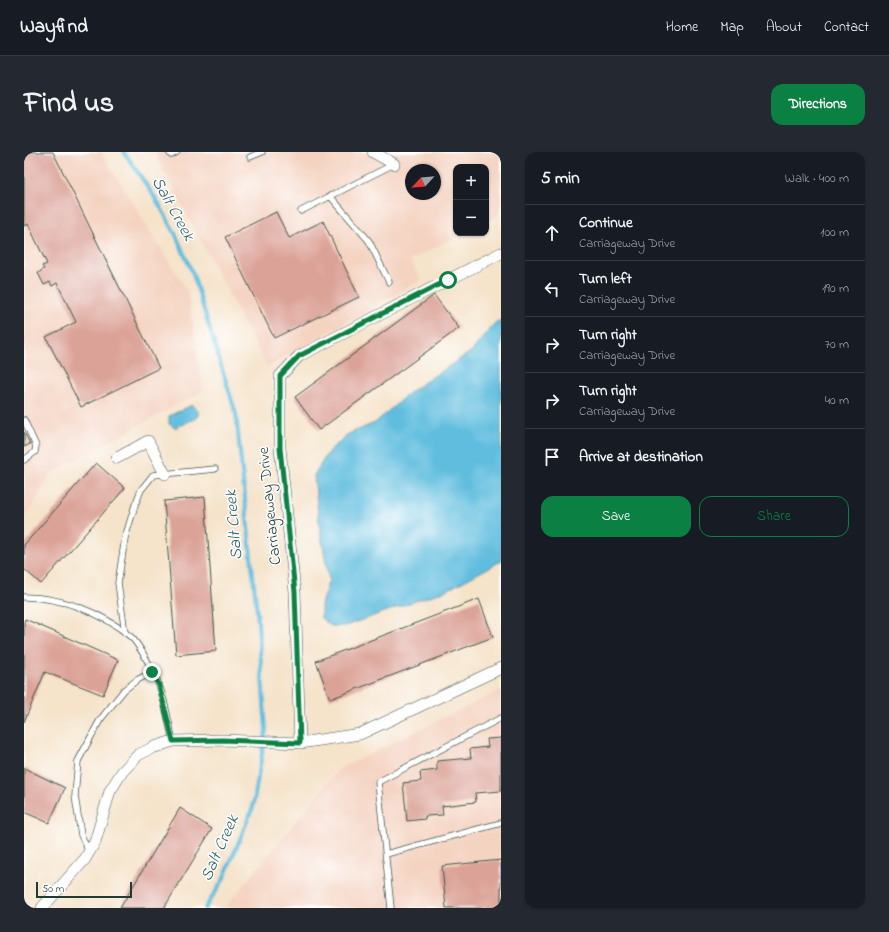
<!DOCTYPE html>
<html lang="en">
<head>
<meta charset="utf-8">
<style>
  :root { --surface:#171b24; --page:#242831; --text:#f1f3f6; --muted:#9ea1a6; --line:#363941; --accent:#0b8043 }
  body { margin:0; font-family:"Indie Flower",sans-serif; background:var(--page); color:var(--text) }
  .controls { position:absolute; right:12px; top:12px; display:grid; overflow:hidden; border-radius:8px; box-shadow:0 1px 3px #0004 }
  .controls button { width:36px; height:36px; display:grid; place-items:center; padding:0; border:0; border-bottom:1px solid var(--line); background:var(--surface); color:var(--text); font:20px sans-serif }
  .compass { position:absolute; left:381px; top:12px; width:36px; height:36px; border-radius:50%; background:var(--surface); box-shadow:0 1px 3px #0004; rotate:244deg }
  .scale { position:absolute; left:12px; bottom:10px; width:96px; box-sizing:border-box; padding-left:4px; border:2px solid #1f3d34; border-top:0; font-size:11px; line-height:14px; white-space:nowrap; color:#1f3d34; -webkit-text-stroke:3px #fff; paint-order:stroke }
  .stop { position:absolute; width:12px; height:12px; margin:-9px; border:3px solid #0b8043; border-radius:50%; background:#fff }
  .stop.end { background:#0b8043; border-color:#fff; box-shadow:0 1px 4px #0008 }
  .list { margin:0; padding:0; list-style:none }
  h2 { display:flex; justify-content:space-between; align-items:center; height:52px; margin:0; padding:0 16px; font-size:17px }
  h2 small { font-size:13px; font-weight:400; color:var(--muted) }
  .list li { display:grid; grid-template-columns:26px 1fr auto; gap:12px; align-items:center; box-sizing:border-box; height:56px; padding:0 16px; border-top:1px solid var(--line) }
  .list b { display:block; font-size:15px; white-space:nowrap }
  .list p { margin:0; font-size:13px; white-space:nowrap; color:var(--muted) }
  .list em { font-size:13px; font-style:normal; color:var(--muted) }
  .actions { display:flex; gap:8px; padding:12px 16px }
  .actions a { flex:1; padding:9px 0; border:1px solid var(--accent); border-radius:12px; text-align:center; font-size:14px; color:var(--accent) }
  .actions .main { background:var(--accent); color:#fff }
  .icon { flex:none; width:22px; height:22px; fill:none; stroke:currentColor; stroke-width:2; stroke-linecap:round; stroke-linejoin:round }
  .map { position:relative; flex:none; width:477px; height:756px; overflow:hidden; border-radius:12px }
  header { display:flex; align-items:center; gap:24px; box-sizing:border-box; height:56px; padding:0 20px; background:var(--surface); border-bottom:1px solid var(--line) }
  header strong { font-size:19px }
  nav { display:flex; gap:22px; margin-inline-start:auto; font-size:14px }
  .intro { display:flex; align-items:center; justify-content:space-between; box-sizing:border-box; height:96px; padding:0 24px }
  h1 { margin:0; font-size:28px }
  .button { padding:10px 18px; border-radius:12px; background:var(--accent); color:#fff; font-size:14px; font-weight:700 }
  main { display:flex; gap:24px; padding:0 24px }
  aside { flex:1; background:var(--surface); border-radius:12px; box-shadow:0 1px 3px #0004 }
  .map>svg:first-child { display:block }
  .built { fill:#f4d3c1; fill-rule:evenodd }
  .water { fill:#60bdde; stroke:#407d89 }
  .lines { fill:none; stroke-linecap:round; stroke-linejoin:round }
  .stream { stroke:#60bdde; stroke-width:4 }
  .building { fill:#dba398 }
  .service-casing { stroke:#3f564a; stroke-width:7 }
  .minor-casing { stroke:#3f564a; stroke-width:12 }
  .service { stroke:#fff; stroke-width:5.5 }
  .minor { stroke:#fff; stroke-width:11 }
  .route { stroke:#0b8043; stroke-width:5 }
  .labels { text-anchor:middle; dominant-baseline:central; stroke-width:3; stroke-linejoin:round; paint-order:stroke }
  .street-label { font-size:16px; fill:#1f3d34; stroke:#fff }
  .water-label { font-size:17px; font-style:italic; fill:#326367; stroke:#fff }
</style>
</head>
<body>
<header>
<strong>Wayfind</strong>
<nav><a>Home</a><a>Map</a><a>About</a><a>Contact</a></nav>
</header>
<div class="intro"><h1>Find us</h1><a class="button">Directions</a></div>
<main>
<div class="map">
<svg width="477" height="756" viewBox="0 0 477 756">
  <rect width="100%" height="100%" fill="#fff"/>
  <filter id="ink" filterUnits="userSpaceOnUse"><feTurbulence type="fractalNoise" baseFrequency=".025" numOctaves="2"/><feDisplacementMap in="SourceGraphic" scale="8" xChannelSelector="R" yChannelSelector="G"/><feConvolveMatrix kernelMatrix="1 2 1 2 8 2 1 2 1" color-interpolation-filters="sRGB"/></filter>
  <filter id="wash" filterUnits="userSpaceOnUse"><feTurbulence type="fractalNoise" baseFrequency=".012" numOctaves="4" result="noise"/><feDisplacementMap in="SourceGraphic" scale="16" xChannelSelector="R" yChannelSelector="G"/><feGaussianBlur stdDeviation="0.9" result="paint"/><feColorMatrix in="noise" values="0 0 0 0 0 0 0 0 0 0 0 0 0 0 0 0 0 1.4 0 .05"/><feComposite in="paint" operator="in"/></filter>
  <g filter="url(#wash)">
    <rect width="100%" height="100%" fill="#f5e3ca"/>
    <path class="built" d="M0,0H77L164,140L179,239L27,321L0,368Z
      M130,0H477V62L462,69V15H432V81H439L386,108L397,128L243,215ZM387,18H411V42H387Z
      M477,538V756H201L315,617Z"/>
    <path class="water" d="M477,168V409L423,438L321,474H307L297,466V452L305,428L295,372L290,323L305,299L324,282L351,271L387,239L448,199L468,174Z
      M168,253L174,258V265L151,276L145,272V264Z"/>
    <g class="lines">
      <path class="stream" d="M100,0L132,47L151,81L169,122L212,262L234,470L242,578L229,655L199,728L181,756"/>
    </g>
    <g id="blocks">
      <path class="building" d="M0,0H29L135,216L57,255L22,185L52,170L33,131L28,134L26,130L20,133L14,121L20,117L18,114L23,112L4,72L0,74Z
        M252,60L265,86L299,69L335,145L250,186L201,85Z
        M410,143L435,176L295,278L271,245Z
        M0,280L6,292L0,295Z
        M72,311L101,336L17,432L0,417V393Z
        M181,345L192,499L152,503L140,349Z
        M455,447L469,485L306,547L292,509Z
        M1,467L94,508L79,543L21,520L0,570V470Z
        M477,586V639L451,641L452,650L418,654L419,663L401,664V667L383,669L379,631L397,629L396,620L413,618V609L447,606L446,597L464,595L463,587Z
        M0,616L41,636L25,671L0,660Z
        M156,656L188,677L140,756H96Z
        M477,708V756H422L418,714Z"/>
    </g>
  </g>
  <g filter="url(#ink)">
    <use href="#blocks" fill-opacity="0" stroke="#3f564a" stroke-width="1"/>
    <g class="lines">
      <g class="service-casing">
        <path id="service" d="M145,0L147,3L153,0
          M226,5L238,0
          M306,44L345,89L365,130
          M277,59L370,12
          M0,268L12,294L11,300L0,308
          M0,445C38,445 79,461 107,485C115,492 131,522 135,533C141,548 145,572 149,589
          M101,481L94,431L101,386L111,353L117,338L129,323L191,317
          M65,700L57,683L51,644L54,609L76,568L100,538L113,528L129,520
          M362,702L477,671
          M367,756L354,630L477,566"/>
      </g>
      <g class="minor-casing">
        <path id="minor" d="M349,0L370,12
          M477,101L275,204L256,224V296L271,440L276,591L336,582L477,516
          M93,306L124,289L141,322
          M18,756L61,707L71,690L86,639L98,620L114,603L128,596L149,589L198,588L276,591"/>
      </g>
      <use href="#service" class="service"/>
      <use href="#minor" class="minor"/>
    </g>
  </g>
  <g class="lines" filter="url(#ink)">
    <path class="route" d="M128,520L135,533L149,589L198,588L276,591L271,440L256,296V224L275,204L424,128"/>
  </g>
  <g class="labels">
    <g class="street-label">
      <text transform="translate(246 354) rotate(-96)">Carriageway Drive</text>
    </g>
    <g class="water-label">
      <text transform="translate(149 57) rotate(61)">Salt Creek</text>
      <text transform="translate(210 373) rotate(-95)">Salt Creek</text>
      <text transform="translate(196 696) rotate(-66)">Salt Creek</text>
    </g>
  </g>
</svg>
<div class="controls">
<button>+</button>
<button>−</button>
</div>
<svg class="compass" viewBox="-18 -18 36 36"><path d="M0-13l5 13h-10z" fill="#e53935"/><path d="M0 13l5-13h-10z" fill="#9ea1a6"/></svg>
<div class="scale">50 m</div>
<div class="stop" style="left:424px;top:128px"></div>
<div class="stop end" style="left:128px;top:520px"></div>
</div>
<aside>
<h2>5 min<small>Walk · 400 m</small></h2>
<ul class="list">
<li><svg class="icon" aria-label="ahead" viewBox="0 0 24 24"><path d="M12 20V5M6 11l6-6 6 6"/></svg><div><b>Continue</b><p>Carriageway Drive</p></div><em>100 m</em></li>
<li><svg class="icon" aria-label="left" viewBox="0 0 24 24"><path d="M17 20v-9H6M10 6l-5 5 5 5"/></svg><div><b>Turn left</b><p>Carriageway Drive</p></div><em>190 m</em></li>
<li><svg class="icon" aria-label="right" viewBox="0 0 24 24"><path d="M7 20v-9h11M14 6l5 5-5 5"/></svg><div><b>Turn right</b><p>Carriageway Drive</p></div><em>70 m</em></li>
<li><svg class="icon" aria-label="right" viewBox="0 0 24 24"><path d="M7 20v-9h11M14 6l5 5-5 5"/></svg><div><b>Turn right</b><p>Carriageway Drive</p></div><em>40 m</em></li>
<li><svg class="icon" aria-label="arrive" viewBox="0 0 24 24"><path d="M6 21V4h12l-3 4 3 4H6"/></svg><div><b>Arrive at destination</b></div></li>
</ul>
<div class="actions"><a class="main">Save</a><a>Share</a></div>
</aside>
</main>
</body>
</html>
